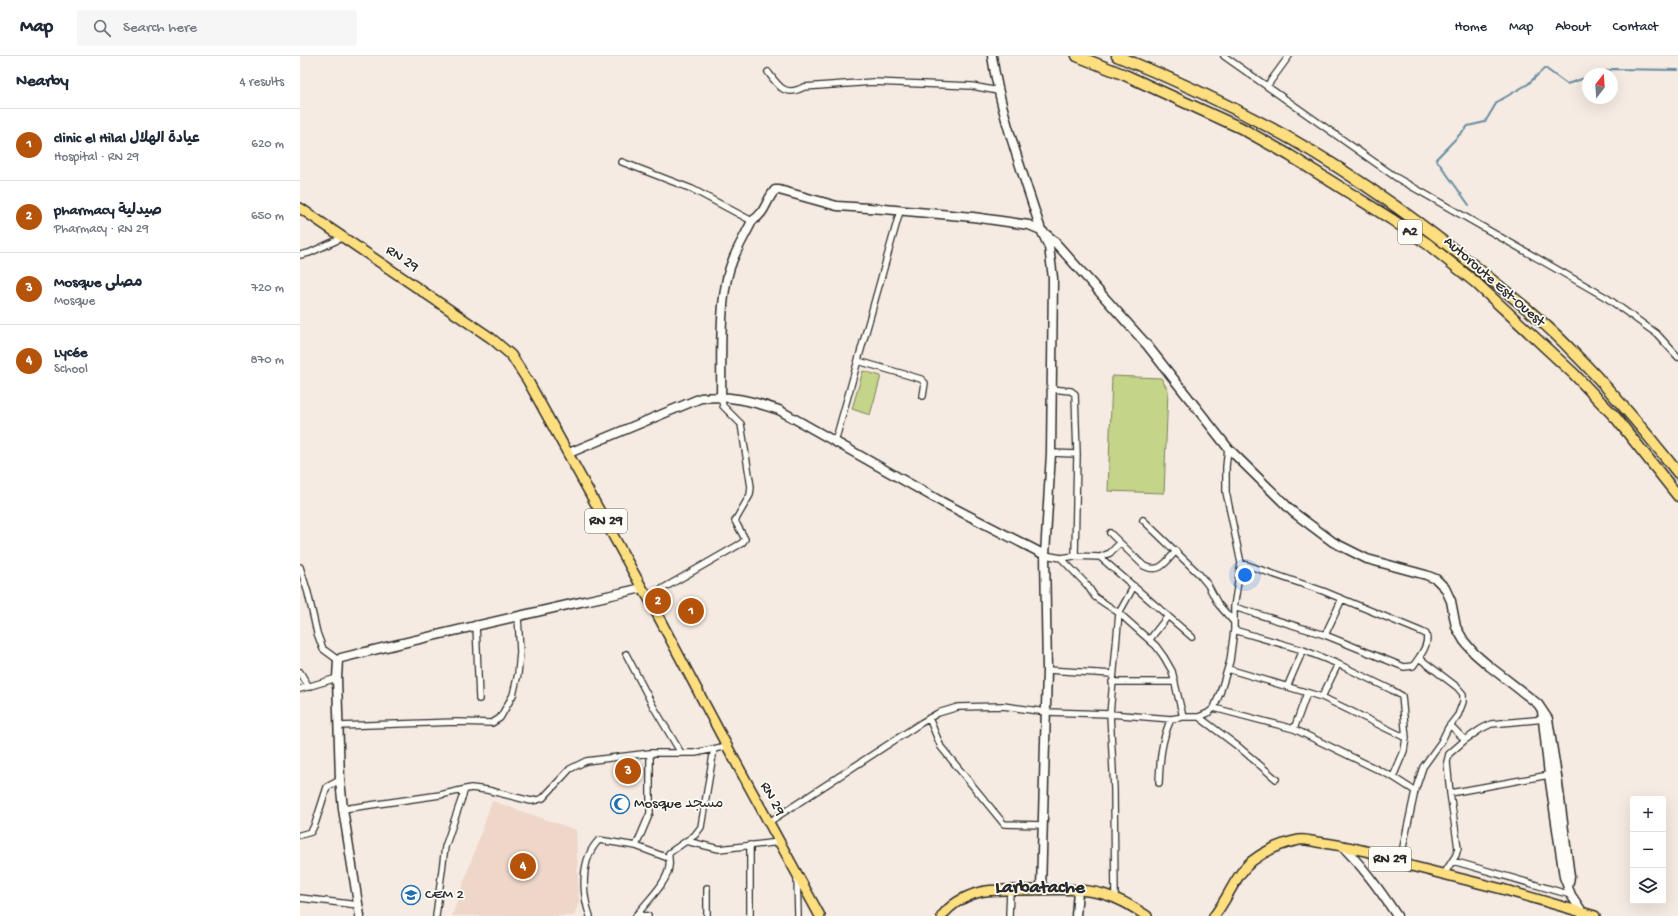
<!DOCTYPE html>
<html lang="en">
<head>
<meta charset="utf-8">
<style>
  :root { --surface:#fff; --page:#f6f6f7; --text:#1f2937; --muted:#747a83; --line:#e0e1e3; --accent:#b45309 }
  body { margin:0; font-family:"Gochi Hand","Playpen Sans Arabic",sans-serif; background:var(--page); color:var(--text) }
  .controls { position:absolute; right:12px; bottom:12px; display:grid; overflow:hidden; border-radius:4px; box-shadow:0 4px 16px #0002 }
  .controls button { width:36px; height:36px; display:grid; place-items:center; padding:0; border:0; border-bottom:1px solid var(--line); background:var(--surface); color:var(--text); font:20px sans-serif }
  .compass { position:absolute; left:1282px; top:12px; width:36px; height:36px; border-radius:50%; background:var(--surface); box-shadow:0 4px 16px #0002; rotate:17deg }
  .you { position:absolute; left:945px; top:519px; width:14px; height:14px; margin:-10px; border:3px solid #fff; border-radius:50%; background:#1a73e8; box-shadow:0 0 0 6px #1a73e833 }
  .badge { display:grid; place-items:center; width:26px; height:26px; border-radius:50%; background:var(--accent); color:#fff; font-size:13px; font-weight:700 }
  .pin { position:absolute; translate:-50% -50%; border:2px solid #fff; box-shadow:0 1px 4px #0006 }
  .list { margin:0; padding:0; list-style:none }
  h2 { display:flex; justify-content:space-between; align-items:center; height:52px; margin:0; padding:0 16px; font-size:17px }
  h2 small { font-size:13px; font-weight:400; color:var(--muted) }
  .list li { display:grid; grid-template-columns:26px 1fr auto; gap:12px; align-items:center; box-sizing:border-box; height:72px; padding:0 16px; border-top:1px solid var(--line) }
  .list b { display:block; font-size:15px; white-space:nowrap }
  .list p { margin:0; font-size:13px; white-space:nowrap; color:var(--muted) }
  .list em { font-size:13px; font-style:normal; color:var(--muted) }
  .icon { flex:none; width:22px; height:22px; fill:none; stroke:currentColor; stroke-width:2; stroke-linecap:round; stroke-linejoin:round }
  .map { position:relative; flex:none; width:1378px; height:860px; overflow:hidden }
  header { display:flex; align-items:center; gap:24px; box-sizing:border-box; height:56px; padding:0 20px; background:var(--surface); border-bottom:1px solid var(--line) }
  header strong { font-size:19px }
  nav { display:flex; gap:22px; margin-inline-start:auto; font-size:14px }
  .search { width:280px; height:36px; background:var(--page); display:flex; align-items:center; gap:10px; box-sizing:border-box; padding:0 14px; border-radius:4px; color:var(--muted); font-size:15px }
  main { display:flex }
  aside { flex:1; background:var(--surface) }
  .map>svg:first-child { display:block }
  .built { fill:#eed6c9 }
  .green { fill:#c4d489; stroke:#78805a }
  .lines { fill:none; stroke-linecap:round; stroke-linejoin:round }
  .stream { stroke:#678ca1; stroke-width:2 }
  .street-casing { stroke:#2b2b2b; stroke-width:8 }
  .secondary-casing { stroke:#2b2b2b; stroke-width:11 }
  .primary-casing { stroke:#2b2b2b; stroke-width:12 }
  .highway-casing { stroke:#2b2b2b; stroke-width:13 }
  .street { stroke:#fdfcf7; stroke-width:5.5 }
  .secondary { stroke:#fdfcf7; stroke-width:8 }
  .primary { stroke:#fedf80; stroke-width:9 }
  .highway { stroke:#fedf80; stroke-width:10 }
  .labels { text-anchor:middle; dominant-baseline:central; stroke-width:3.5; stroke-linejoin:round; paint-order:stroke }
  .shield { fill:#fdfcf7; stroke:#6a6a68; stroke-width:1 }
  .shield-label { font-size:14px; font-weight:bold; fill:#2b2b2b }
  .street-label { font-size:15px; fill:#2b2b2b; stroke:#fdfcf7 }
  .poi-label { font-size:15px; fill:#2b2b2b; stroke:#fdfcf7; text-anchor:start }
  .district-label { font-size:19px; font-weight:bold; fill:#2b2b2b; stroke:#fdfcf7 }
</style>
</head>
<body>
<header>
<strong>Map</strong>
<div class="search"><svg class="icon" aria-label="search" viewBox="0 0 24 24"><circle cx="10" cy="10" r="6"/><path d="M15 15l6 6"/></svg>Search here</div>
<nav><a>Home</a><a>Map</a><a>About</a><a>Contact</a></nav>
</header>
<main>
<aside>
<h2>Nearby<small>4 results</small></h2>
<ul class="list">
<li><span class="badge">1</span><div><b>clinic el Hilal عيادة الهلال</b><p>Hospital · RN 29</p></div><em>620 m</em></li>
<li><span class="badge">2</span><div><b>pharmacy صيدلية</b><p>Pharmacy · RN 29</p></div><em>650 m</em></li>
<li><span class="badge">3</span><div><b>Mosque مصلى</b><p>Mosque</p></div><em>720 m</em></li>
<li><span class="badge">4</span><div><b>Lycée</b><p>School</p></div><em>870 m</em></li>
</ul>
</aside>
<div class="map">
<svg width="1378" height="860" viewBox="0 0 1378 860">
  <rect width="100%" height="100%" fill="#f6ebe2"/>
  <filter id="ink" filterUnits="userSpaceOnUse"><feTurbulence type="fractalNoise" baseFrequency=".025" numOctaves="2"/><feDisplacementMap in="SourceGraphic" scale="8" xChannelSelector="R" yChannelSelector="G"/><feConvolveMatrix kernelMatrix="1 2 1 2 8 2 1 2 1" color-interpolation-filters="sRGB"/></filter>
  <g filter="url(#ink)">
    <path class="built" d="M192,745L276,774L279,846L274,860H152Z"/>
    <path class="green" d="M563,315L581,320L570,359L552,353Z
      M812,320L861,322L868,334L864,437L808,435Z"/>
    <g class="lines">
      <path class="stream" d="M1298,18L1313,13L1378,14
        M1169,149L1136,103L1168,70L1185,66L1197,46L1228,28L1245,12L1267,28L1288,21"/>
      <g class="street-casing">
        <path id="street" d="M924,0L1097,122L1307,242L1357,278L1378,301
          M468,16C479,31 485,41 504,31L573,26L672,30L698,35
          M967,30L989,0
          M322,106L392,133L452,165
          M0,199L9,197L44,181
          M558,305L621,323L625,327L623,340
          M751,333L771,335L775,338L777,398L775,500
          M535,386L600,155
          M751,397L777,398
          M843,464L899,518L908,529L918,548L933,565
          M810,477L844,510C860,518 866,506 876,495
          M745,499L761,502L775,500L800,501L892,581
          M800,501L810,497L820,487
          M761,502L787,529L795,541L819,557L856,590L864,601L872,615L883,661
          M0,511L8,537L17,577L23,593L38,604
          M348,541L442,487L445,483L435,465L450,439L451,431L441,368L423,350L421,340
          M934,551L1025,579L1104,611L1113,610C1119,602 1130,588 1126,578L1122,576L1023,535L941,507
          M176,568L179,643
          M934,574L1003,594L1038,608L1092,634L1102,640L1106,682L1104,695L1093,721
          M1025,579L1042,543
          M850,583L868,560
          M326,598L353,650L381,697
          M928,613L1022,641L1106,682
          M747,614L813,618
          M0,616L9,631
          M812,626H875
          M987,631L1003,594
          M0,633L37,622
          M1022,641L1038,608
          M914,652L994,673L1093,721L1115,735L1100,805
          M899,661L940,692L976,723
          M629,662L641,691L704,768L743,769
          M1150,669L1165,684
          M38,670L157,666L192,667L200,662L213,639L218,618L220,596L218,560
          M994,673L1007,637
          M859,727C860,704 861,685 871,663
          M1115,735L1123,711L1141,686L1148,672L1158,659L1163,646V638L1157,631L1119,602
          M1150,737L1249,719
          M43,753L140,739L171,732L187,734L231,745L237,744L243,742L270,713L286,705L350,697H395L427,690
          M469,766L621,667L638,657L658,651L703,650L746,656L810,658L871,663L883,661H899L908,657L914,652L920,637L930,605L934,574V551L941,507L926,436V411L928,392
          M0,779L11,776L15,768L27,731L40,724
          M386,785L419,793L480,786
          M336,790L350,757V697
          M1153,805L1271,839
          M1144,818L1156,799L1158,792L1150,737L1147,706L1149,698L1165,684L1181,673L1191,668L1245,663
          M497,821L498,860
          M0,842L58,849
          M815,842L814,733L810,658L819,557L834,530
          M337,858L348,860
          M136,860L145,791L165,733
          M290,860C282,838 280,803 299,784L336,790L368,802
          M336,860C345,847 368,827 369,810C370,805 368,802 369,797L395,779L401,771L414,693
          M407,860V832
          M450,860V789
          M709,860L710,834"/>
      </g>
      <g class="secondary-casing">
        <path id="secondary" d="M692,0C701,60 723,117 741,174L749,191L753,222L751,397L745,499L747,614L741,834
          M421,340C422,302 418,241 432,206C437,192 446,178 452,165C465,158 466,144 475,134H479L537,150L584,153L673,161L729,169L741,174L753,184L847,289L928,392L993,456L1033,486L1067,503L1126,519L1136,523L1145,532L1151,545L1156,571L1164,585L1174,597L1189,610L1238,648L1248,663L1257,720L1270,821L1268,831
          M269,397L401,342C430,339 452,345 479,354L642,446L745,499
          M1242,655L1249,719L1264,821L1271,839L1283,857
          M1041,789C1063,810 1080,834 1097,860
          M60,860L43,753L40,724L37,622L38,604L41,602C141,577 241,555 342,532
          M776,860L778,834"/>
      </g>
      <g class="primary-casing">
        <path id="primary" d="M0,152L191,282L211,299L228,325L342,532L348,541L427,690L520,860
          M642,860C651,848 666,840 680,836C692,833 705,834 717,834C745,834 776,831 803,838C821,843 831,850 847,860
          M914,860C928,843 935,819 952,805C965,795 983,787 999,784C1004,783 1011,785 1017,786C1049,790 1082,798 1111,810L1202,833L1295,860"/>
      </g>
      <g class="highway-casing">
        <path id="highway" d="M777,0L825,19L941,72L989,99L1091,163L1129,189L1175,226L1274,318L1316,362L1378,440
          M817,0C869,21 921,45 971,72C1044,111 1112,160 1177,212C1210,239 1244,265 1273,296C1311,334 1345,375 1378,417"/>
      </g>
      <use href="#street" class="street"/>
      <use href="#secondary" class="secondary"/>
      <use href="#primary" class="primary"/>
      <use href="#highway" class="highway"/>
    </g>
  </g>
  <defs>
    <g id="mosque-ring" transform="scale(1)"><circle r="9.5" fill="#fdfcf7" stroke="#1f6fb2" stroke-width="1.5"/><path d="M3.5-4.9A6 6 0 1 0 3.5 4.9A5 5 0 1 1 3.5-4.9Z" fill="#1f6fb2"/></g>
    <g id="school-ring" transform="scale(1)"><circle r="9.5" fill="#fdfcf7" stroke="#1f6fb2" stroke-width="1.5"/><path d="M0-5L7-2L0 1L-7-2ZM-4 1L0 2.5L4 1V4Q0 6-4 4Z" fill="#1f6fb2"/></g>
  </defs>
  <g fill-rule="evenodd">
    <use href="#mosque-ring" x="320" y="748"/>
    <use href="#school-ring" x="111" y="839"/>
  </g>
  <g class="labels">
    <g class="shield">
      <rect x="1098" y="164" width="24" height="24" rx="3"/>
      <rect x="285" y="453" width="42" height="24" rx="3"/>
      <rect x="1069" y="791" width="42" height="24" rx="3"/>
    </g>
    <g class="shield-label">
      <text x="1110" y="176">A2</text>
      <text x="306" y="465">RN 29</text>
      <text x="1090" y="803">RN 29</text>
    </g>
    <g class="street-label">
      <text transform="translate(102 203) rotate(34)">RN 29</text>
      <text transform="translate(1194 226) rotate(41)">Autoroute Est-Ouest</text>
      <text transform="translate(472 743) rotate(61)">RN 29</text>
    </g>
    <g class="poi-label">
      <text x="334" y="748">Mosque مسجد</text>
      <text x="125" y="839">CEM 2</text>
    </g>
    <g class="district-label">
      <text x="740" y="832">Larbatache</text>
    </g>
  </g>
</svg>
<div class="controls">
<button>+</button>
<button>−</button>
<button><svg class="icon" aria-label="layers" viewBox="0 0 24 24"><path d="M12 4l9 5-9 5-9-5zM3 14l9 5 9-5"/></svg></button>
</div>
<svg class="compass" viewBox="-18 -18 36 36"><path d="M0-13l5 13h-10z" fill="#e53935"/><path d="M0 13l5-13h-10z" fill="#747a83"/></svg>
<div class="you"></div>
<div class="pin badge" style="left:391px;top:555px">1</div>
<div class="pin badge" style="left:358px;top:545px">2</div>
<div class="pin badge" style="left:328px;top:715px">3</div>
<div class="pin badge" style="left:223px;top:810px">4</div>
</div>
</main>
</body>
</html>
